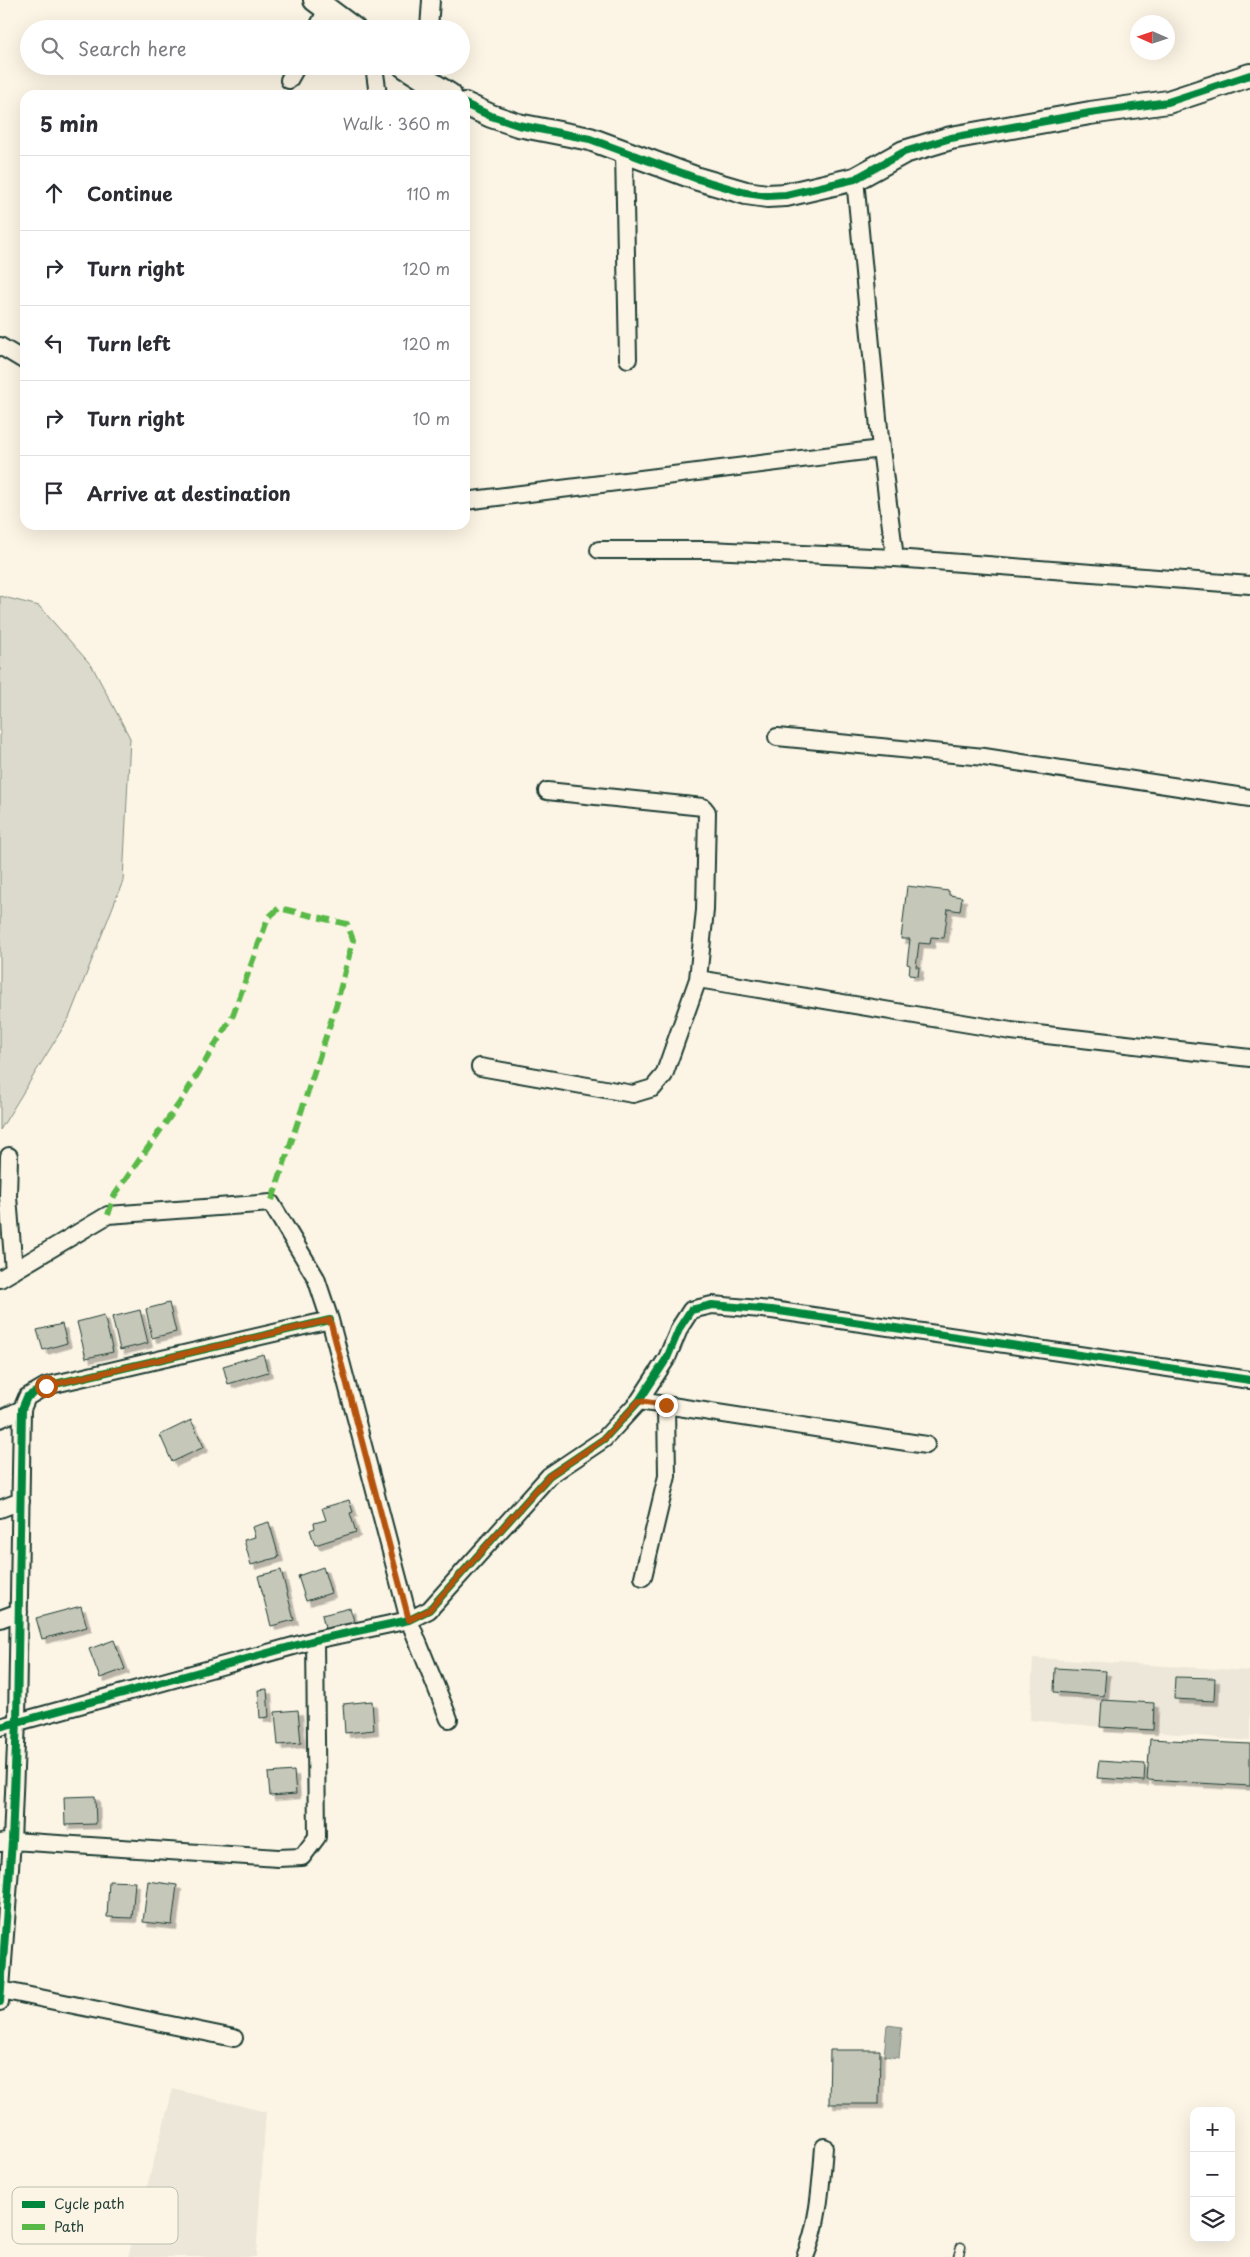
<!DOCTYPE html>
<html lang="en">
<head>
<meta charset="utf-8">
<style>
  :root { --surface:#fff; --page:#f7f7f7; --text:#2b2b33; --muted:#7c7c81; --line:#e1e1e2 }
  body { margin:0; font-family:"Playpen Sans",sans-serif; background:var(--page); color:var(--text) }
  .controls { position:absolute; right:15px; bottom:15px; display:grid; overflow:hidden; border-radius:10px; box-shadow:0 5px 20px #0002 }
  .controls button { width:45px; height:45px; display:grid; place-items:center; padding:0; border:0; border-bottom:1px solid var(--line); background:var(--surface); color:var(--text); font:25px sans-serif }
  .compass { position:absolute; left:1130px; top:15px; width:45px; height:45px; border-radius:50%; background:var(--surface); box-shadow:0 5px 20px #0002; rotate:273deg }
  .stop { position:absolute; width:15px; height:15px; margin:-11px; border:4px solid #b45309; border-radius:50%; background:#fff }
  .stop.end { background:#b45309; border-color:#fff; box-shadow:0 1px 5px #0008 }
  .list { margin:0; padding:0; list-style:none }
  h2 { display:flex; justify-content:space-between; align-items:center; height:65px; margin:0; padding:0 20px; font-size:21px }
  h2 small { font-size:16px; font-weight:400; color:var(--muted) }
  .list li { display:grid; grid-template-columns:32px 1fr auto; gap:15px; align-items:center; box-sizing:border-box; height:75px; padding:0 20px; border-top:1px solid var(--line) }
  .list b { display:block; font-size:19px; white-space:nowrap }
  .list em { font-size:16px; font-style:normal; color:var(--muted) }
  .icon { flex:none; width:28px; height:28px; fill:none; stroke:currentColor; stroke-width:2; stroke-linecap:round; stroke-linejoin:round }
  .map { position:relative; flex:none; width:1250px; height:2257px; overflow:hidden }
  .search { position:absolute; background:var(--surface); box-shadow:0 5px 20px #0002; left:20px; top:20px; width:450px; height:55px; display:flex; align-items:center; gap:12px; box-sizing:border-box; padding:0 18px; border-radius:28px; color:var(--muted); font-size:19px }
  .panel { position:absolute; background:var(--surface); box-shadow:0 5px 20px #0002; left:20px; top:90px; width:450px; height:440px; border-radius:15px }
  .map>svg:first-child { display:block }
  .built { fill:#ece7d8 }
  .green { fill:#dcdacc; stroke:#7e8c80 }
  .water { fill:#aeb3a7; stroke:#758479 }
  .building { fill:#c5c7b9; stroke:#1f3d34; filter:url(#shadow) }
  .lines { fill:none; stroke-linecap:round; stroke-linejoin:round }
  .lane-casing { stroke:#1f3d34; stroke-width:11 }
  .street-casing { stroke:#1f3d34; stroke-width:20 }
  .secondary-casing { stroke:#1f3d34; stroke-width:26 }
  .lane { stroke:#fcf5e5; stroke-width:8 }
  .street { stroke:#fcf5e5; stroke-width:16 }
  .secondary { stroke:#fcf5e5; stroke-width:22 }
  .quiet { stroke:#58b947; stroke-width:6; stroke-dasharray:12 6; stroke-linecap:butt }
  .cycleway-casing { stroke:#fcf5e5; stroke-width:11 }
  .cycleway { stroke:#00873e; stroke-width:8 }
  .route { stroke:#b45309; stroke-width:6 }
  .key { fill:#fcf5e5; stroke:#babeb0; stroke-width:1 }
  .key-label { font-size:14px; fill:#1f3d34 }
</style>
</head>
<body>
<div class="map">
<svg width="1250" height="2257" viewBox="0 0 1250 2257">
  <defs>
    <filter id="shadow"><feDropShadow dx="4.5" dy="4.5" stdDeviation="0" flood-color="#0004"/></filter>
  </defs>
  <rect width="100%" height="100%" fill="#fcf5e5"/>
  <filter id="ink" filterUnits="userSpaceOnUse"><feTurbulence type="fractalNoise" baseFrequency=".02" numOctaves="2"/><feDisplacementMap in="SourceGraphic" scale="10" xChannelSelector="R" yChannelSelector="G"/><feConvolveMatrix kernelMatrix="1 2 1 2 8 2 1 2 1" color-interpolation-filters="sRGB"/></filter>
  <g filter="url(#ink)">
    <path class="built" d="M1033,1658L1250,1671V1741L1030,1720Z
      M173,2089L266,2112L256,2257H128Z"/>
    <path class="green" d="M0,596L39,606L92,666L130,738L123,881L69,1018L0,1130Z"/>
    <path class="water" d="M887,2025L902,2027L899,2058L884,2056Z"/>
    <path class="building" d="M907,886L949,891V895L962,897L960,911L948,909L944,938L931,937L930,944L919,943L916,967H919L918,976L909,975L910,965L907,964L910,939H901Z
      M169,1303L176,1332L152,1338L146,1309Z
      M140,1310L148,1343L120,1350L112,1317Z
      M104,1315L113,1352L86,1358L77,1322Z
      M62,1324L67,1343L43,1350L37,1330Z
      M263,1354L268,1372L228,1384L223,1366Z
      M191,1420L204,1447L172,1462L160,1435Z
      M349,1500L353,1512L350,1513L356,1532L315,1545L310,1530L315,1528L314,1523L326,1520L322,1508Z
      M269,1522L279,1557L251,1565L244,1540L255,1537L252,1527Z
      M323,1567L331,1593L306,1601L298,1576Z
      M281,1570L294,1620L271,1626L258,1576Z
      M81,1606L87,1627L42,1639L36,1618Z
      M350,1608L355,1624L326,1632L322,1615Z
      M114,1640L125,1669L100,1678L89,1649Z
      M1055,1668L1106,1671L1104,1696L1054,1692Z
      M1175,1677L1215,1678L1214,1701L1174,1699Z
      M267,1689L269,1717L260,1718L258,1690Z
      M1102,1700L1154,1703L1153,1730L1100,1727Z
      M372,1701L374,1730L345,1733L343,1704Z
      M298,1710L301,1743L278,1745L275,1712Z
      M1150,1739L1250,1744V1786L1147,1780Z
      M1099,1761L1145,1764L1144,1781L1097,1778Z
      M294,1771L296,1794L270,1796L268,1773Z
      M95,1796L96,1824L65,1825L64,1797Z
      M109,1881L135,1882L132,1918L107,1917Z
      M148,1881L177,1885L172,1925L143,1922Z
      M830,2050H880L879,2104H829Z"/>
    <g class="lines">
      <g class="lane-casing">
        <path id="lane" d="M958,2257L961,2247"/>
      </g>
      <g class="street-casing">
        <path id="street" d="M317,29L327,9
          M429,29L431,0
          M374,66L378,95
          M289,80L297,66
          M624,151L628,359
          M855,179L881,449L895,558
          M0,346L25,361
          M465,501L881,449
          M599,550H708L895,558L1250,585
          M777,737L984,757L1250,798
          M698,979L1011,1031L1250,1058
          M480,1067L633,1094L653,1088L664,1075L698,979L705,910L707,812L703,807L547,791
          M9,1156L8,1197L14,1271
          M0,1279L108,1215L271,1203L316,1278L330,1320L409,1620L449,1719
          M639,1401L926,1445
          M0,1419L22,1409
          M0,1509L21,1501
          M643,1577L667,1476L666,1405
          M0,1619L19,1612
          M0,1727L315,1640L409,1620L429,1610L549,1476L604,1439L639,1401L667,1358L680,1327L691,1310L712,1305L772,1310L1250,1380
          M0,1843L12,1841L278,1858L302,1857L317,1837L315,1640
          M1,1990L234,2038
          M0,2002L12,1841L17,1720L22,1409L27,1397L46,1386L330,1320
          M805,2257C819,2223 821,2184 824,2147"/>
      </g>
      <g class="secondary-casing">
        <path id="secondary" d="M315,0L354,29
          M404,66L450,95
          M465,104L491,116L518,125L590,139L698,179L746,193L767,196L786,195L855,179L904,152L951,138L1090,113L1168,102L1250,75"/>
      </g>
      <use href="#lane" class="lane"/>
      <use href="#street" class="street"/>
      <use href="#secondary" class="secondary"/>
      <path class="quiet" d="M108,1215L114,1196L183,1098L233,1015L268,918L279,908L347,924L353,940L336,1006L271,1203"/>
      <g class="cycleway-casing">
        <path id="cycleway" d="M465,104L491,116L518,125L590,139L698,179L746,193L767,196L786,195L855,179L904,152L951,138L1090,113L1168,102L1250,75
          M0,1727L315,1640L409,1620L429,1610L549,1476L604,1439L639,1401L667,1358L680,1327L691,1310L712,1305L772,1310L1250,1380
          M0,2002L12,1841L17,1720L22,1409L27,1397L46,1386L330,1320"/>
      </g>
      <use href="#cycleway" class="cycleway"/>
    </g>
  </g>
  <g class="lines" filter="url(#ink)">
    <path class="route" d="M46,1386L330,1320L409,1620L429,1610L549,1476L604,1439L639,1401L666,1405"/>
  </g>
  <rect x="12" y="2187" width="166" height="57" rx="8" class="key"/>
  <rect x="22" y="2201" width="23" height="7" fill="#00873e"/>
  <rect x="22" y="2224" width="23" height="6" fill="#58b947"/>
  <g class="key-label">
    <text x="54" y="2209">Cycle path</text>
    <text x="54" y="2232">Path</text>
  </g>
</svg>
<div class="controls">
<button>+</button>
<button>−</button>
<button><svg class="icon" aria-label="layers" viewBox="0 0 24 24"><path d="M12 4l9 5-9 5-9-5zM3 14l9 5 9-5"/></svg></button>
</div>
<svg class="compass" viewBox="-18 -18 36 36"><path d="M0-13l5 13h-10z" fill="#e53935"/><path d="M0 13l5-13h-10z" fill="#7c7c81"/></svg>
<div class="stop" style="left:46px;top:1386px"></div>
<div class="stop end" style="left:666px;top:1405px"></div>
<div class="search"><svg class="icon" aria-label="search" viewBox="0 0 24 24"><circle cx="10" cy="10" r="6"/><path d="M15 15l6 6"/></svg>Search here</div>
<section class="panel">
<h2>5 min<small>Walk · 360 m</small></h2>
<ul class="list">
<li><svg class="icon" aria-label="ahead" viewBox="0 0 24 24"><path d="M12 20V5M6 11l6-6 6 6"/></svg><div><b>Continue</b></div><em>110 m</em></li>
<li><svg class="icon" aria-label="right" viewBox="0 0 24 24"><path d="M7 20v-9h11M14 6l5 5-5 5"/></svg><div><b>Turn right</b></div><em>120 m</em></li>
<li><svg class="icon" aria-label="left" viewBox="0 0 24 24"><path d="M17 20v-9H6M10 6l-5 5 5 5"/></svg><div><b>Turn left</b></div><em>120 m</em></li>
<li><svg class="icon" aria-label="right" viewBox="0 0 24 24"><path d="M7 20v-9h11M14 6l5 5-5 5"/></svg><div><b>Turn right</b></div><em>10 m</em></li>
<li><svg class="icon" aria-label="arrive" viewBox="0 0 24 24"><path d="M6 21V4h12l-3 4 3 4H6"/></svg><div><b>Arrive at destination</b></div></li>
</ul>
</section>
</div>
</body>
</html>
